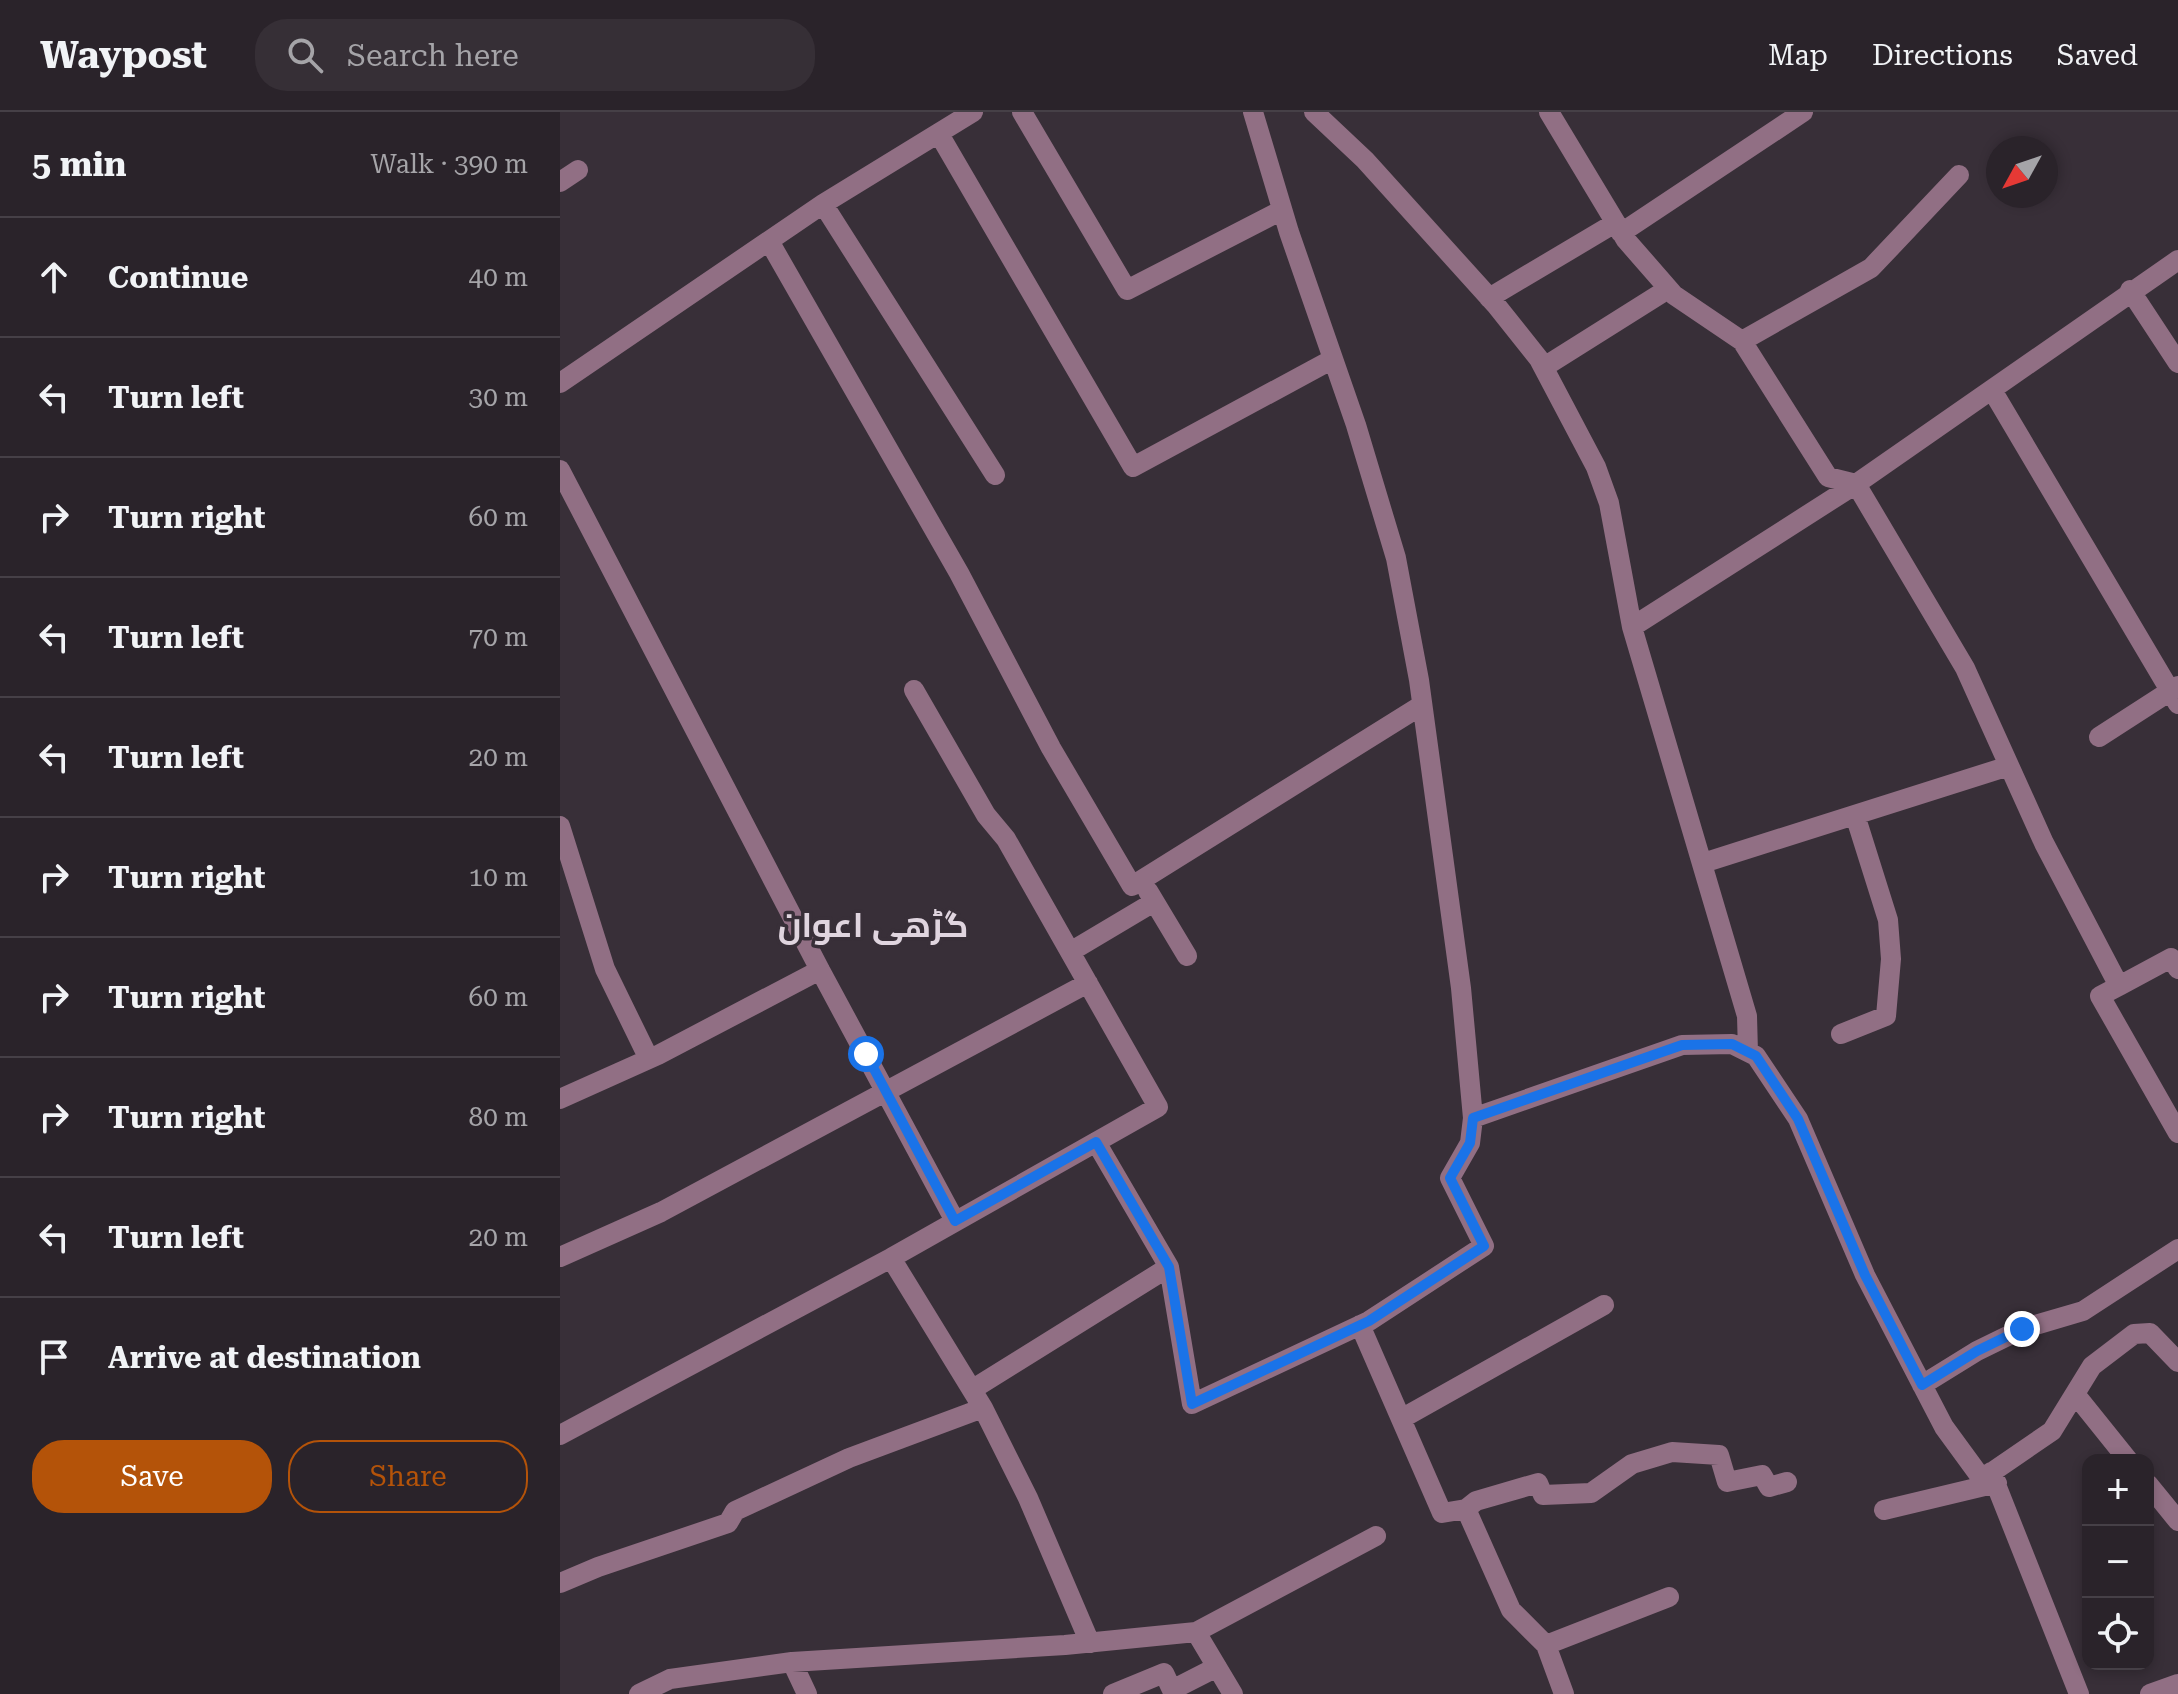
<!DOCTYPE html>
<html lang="en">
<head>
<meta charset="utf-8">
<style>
  :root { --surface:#2a232a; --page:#362f36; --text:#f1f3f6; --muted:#a5a4a8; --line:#464047; --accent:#b45309 }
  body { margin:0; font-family:"Roboto Serif",Cairo,serif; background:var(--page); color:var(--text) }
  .controls { position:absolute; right:24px; bottom:24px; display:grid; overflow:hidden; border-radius:16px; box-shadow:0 4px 12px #0003 }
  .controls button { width:72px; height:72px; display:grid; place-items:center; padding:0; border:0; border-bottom:2px solid var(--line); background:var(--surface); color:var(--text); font:40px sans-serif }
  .compass { position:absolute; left:1426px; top:24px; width:72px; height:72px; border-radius:50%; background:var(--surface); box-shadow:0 4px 12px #0003; rotate:230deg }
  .stop { position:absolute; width:24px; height:24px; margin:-18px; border:6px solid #1a73e8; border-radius:50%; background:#fff }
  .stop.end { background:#1a73e8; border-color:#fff; box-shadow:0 2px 8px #0008 }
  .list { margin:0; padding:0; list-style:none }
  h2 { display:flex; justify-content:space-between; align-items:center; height:104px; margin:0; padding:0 32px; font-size:34px }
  h2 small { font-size:26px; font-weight:400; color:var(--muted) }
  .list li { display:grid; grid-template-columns:52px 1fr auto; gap:24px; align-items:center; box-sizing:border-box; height:120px; padding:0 32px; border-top:2px solid var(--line) }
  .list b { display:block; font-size:30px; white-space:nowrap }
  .list em { font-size:26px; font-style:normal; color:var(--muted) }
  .actions { display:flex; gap:16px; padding:24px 32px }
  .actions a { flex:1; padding:18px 0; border:2px solid var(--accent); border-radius:32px; text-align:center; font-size:28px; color:var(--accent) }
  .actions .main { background:var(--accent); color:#fff }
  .icon { flex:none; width:44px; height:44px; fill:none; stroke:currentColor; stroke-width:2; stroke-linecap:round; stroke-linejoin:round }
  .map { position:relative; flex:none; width:1618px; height:1582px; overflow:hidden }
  header { display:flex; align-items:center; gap:48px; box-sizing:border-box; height:112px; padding:0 40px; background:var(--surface); border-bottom:2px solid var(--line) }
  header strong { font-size:38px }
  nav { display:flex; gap:44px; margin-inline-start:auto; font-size:28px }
  .search { width:560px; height:72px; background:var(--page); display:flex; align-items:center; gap:20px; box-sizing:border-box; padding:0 28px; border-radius:32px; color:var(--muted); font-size:30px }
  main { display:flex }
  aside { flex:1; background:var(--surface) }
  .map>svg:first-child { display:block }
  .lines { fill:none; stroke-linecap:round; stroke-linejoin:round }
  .minor { stroke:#916f84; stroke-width:20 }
  .route { stroke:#1a73e8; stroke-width:10 }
  .labels { text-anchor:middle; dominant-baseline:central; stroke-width:7; stroke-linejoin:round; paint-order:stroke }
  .district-label { font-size:34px; font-weight:bold; fill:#e0d5df; stroke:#382f38 }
</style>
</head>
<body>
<header>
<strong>Waypost</strong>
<div class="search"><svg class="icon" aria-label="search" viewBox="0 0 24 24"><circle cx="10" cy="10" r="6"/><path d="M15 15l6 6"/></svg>Search here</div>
<nav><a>Map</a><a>Directions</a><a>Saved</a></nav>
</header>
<main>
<aside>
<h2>5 min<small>Walk · 390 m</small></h2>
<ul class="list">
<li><svg class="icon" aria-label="ahead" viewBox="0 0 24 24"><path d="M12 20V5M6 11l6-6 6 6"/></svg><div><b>Continue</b></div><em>40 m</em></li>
<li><svg class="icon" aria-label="left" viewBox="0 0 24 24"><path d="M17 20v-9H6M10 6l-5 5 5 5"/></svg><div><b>Turn left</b></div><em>30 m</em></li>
<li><svg class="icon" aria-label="right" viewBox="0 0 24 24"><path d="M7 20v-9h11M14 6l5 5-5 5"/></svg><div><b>Turn right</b></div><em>60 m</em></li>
<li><svg class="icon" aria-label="left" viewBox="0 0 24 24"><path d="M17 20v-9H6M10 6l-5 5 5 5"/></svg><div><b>Turn left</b></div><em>70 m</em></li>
<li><svg class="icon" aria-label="left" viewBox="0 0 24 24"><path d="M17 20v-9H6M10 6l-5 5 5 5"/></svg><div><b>Turn left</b></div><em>20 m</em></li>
<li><svg class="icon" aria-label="right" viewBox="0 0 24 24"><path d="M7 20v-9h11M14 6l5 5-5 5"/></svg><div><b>Turn right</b></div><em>10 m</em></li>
<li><svg class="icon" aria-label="right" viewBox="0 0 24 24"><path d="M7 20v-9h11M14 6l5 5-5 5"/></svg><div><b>Turn right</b></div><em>60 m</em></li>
<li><svg class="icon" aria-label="right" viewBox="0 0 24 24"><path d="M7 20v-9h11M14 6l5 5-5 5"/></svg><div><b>Turn right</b></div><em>80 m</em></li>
<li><svg class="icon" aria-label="left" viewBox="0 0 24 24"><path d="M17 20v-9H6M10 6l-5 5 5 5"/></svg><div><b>Turn left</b></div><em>20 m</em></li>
<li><svg class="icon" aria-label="arrive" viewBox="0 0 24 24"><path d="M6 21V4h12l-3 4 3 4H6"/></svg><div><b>Arrive at destination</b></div></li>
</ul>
<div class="actions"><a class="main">Save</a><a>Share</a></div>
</aside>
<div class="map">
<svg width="1618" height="1582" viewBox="0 0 1618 1582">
  <rect width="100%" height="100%" fill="#382f38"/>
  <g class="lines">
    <path class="minor" d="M462,0L567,178L722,98
      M754,0L805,48L936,193L979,247L1036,355L1049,391L1072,515L1187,904L1188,940
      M989,0L1066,128L1114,183L1182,229L1268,365L1296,372L1405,556L1484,731L1559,874L1611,846L1618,857
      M379,22L573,355L773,247
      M0,70L18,58
      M263,92L435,363
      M1061,121L1243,0
      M209,129L399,461L491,636L572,774L862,593
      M1570,178L1618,251
      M929,186L1055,111
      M1182,229L1311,156L1399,63
      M984,255L1108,177
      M0,271L263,92L413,0
      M1432,278L1618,592
      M0,358L260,858L395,1109
      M1072,515L1296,372L1618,148
      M1539,625L1618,574
      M0,714L45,857L89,947
      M1143,751L1449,654
      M588,779L627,844
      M510,840L594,790
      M1559,874L1540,884L1618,1021
      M1281,922L1326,904L1331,847L1328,808L1295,703
      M0,987L98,943L260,858
      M913,1006L1122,933L1172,932L1196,944L1238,1007L1305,1163L1384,1315L1422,1367L1492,1319L1532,1254L1574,1222L1590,1221L1618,1250
      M536,1030L609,1155L632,1292L809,1209L924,1134L890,1066L910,1031L913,1006L901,876L859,568L836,446L796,313L729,120L693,0
      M0,1145L101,1100L528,871
      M331,1146L423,1296L468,1386L530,1531
      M800,1213L882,1401L906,1397L916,1389L978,1371L983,1383L1031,1381L1072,1352L1112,1340L1159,1343L1167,1370L1202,1363L1209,1375L1227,1370
      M1362,1273L1417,1239L1462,1217L1523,1199L1618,1137
      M413,1277L609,1155
      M1515,1282L1568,1348
      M841,1307L1044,1193
      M0,1323L331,1146L598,995L446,727L426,703L354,578
      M1431,1360L1519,1582
      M1588,1372L1618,1409
      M906,1397L951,1498L986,1533
      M1324,1398L1437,1371
      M0,1471L38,1455L168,1411L175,1399L289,1346L423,1296
      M636,1520L816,1424
      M232,1550L247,1582
      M79,1582L110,1567L232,1550L505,1533L636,1520L673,1582
      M553,1582L604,1561L612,1578L657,1555
      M1004,1582L986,1533L1109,1485
      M1590,1582L1618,1572"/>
  </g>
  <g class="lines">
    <path class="route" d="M306,942L395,1109L536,1030L609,1155L632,1292L809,1209L924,1134L890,1066L910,1031L913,1006L1122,933L1172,932L1196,944L1238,1007L1305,1163L1362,1273L1417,1239L1462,1217"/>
  </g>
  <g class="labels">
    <g class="district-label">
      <text x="313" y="813">گڑھی اعوان</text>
    </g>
  </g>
</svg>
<div class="controls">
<button>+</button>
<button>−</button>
<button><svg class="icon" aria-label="locate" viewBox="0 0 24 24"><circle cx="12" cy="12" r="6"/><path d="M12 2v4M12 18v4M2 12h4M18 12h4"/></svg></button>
</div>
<svg class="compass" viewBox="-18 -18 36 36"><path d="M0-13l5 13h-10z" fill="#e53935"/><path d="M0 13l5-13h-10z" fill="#a5a4a8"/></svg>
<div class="stop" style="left:306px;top:942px"></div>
<div class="stop end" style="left:1462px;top:1217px"></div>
</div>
</main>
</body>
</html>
